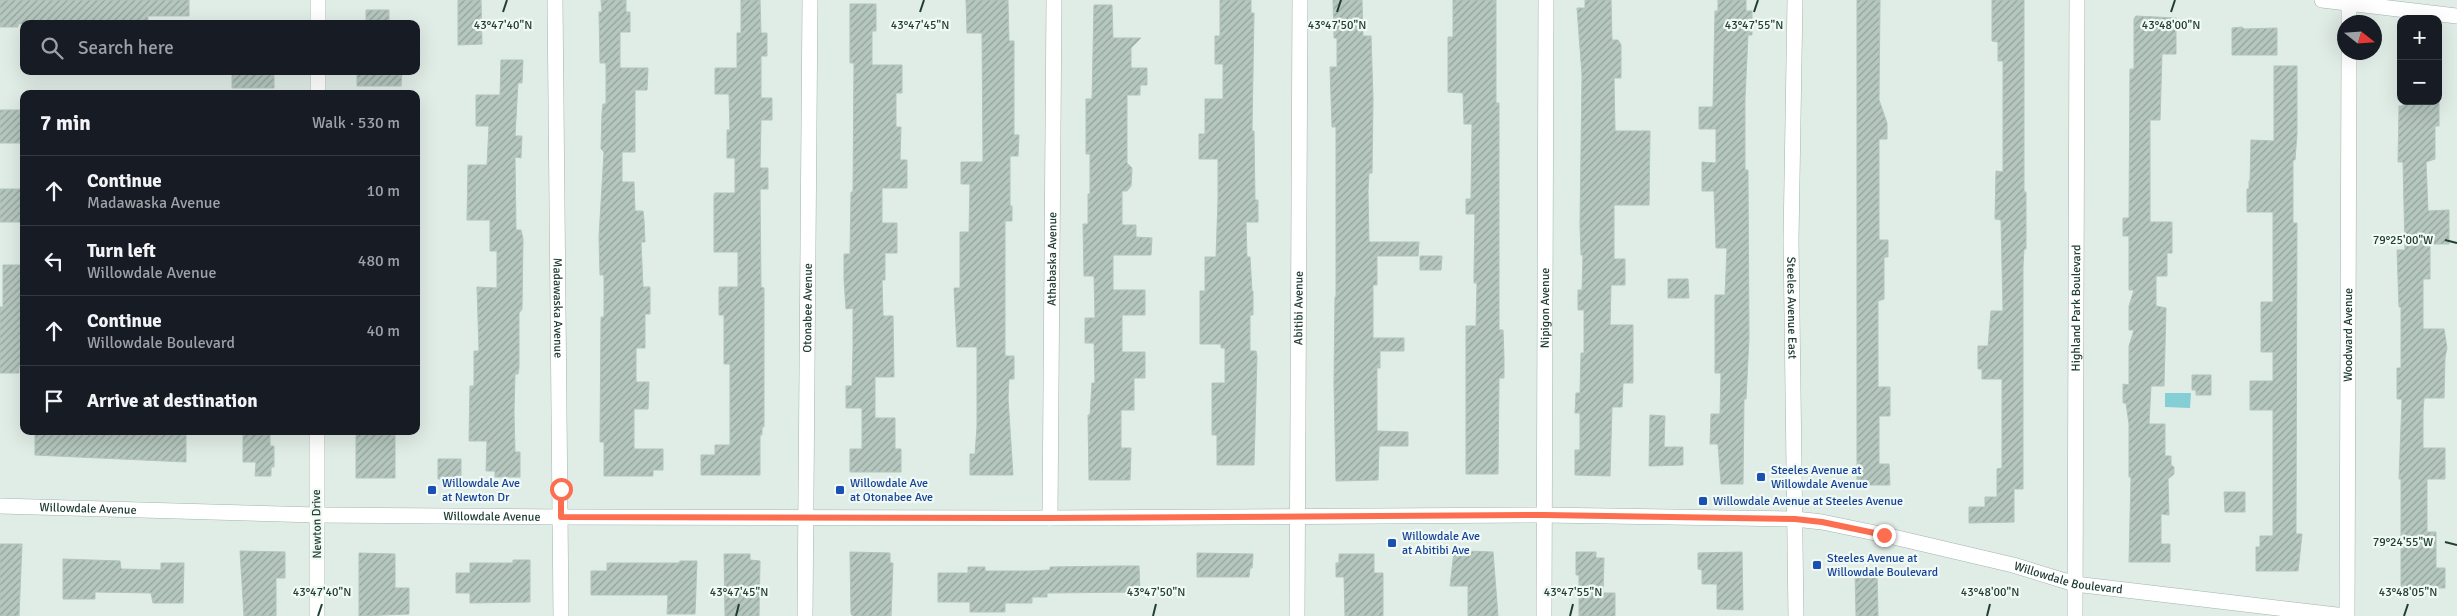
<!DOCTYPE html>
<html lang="en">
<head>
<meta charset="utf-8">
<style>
  :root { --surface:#171b24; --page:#20242c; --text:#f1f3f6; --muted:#9ea1a6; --line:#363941 }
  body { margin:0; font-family:Signika,sans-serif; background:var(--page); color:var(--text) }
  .controls { position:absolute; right:15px; top:15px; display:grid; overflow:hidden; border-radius:10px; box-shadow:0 5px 20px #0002 }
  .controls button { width:45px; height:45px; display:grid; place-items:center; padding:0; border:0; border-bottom:1px solid var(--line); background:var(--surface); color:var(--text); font:25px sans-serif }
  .compass { position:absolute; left:2337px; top:15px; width:45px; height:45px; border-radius:50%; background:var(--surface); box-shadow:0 5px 20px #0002; rotate:107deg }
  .stop { position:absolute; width:15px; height:15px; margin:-11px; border:4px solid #fc6e4f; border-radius:50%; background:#fff }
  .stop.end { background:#fc6e4f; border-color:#fff; box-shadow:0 1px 5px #0008 }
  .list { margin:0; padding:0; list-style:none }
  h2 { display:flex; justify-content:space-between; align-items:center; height:65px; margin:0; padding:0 20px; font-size:21px }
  h2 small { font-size:16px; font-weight:400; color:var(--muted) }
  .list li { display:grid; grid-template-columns:32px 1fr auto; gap:15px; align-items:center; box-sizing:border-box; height:70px; padding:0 20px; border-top:1px solid var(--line) }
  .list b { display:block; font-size:19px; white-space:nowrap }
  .list p { margin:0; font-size:16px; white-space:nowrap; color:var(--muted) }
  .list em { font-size:16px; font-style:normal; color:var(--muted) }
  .icon { flex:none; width:28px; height:28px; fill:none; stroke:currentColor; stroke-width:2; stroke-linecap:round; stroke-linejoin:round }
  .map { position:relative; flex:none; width:2457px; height:616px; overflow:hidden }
  .search { position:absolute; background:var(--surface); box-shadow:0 5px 20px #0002; left:20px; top:20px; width:400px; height:55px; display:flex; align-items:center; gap:12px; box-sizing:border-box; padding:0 18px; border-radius:10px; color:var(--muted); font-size:19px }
  .panel { position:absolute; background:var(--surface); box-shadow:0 5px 20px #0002; left:20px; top:90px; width:400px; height:345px; border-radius:10px }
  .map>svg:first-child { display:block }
  .water { fill:#84ced6 }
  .building { fill:url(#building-hatch); stroke:#b2c6bd }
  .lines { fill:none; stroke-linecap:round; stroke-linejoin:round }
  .street-casing { stroke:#a3b4ad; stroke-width:16 }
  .secondary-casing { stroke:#9eb9ae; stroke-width:16 }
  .street { stroke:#fff; stroke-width:15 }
  .secondary { stroke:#fff; stroke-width:15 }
  .route { stroke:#fc6e4f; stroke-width:6 }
  .ticks { fill:none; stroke:#203e34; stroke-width:2 }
  .transit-dot { fill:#1a4fb4; stroke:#f1f9f4; stroke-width:2 }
  .labels { text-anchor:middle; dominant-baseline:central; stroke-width:4.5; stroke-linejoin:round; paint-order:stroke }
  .street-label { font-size:12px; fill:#203e34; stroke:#f1f9f4 }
  .transit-label { font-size:12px; fill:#164399; stroke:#f1f9f4; text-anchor:start }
  .ticks-label { font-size:12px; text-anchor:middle; fill:#203e34; stroke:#f1f9f4; stroke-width:4.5; stroke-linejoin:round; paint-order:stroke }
</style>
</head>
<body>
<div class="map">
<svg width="2457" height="616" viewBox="0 0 2457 616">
  <defs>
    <pattern id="building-hatch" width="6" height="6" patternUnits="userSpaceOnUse" patternTransform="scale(1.25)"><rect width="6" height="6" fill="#b5c7bf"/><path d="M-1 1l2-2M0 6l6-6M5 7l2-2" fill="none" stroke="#93a39c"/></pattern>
  </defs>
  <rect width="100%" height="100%" fill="#e0ece6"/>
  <path class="water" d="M2165,393H2191L2190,408L2165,407Z"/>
  <path class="building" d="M0,0H189V16H148V24H18V27H0Z
    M458,0H481L482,44L458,45Z
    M601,0H626V12H630V32H620V68H648L647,90H635V152H622V182H634L635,211H643L644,220L645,242H641L643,287H650V314H645V348H636V382H649L648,409H634V449H663V470H653V476H604V442H600L601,317H604V275H600L599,237L604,152L601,149L602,113L603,104H606V63H600L599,12H602Z
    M741,0H760L761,33H767V56H761V98H772V120H761L760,168H768V189H760L761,287L764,288V427H762V435H760V475H701V455H715V445H730V364H724V315H719V287H738V252H714V195L715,193H735V158H727V130H730L729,94H715V68H737V33H741Z
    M966,0H1008L1009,41H1014V135H1019L1018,156H1010V206H1012V221H1005V356H1014V379H1009L1008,398L1013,475H970V454H975L977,427V347H957L954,288H960V232H969L970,184H961V162H983L982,33H967Z
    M1220,0H1251V13H1254L1252,131H1254L1255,200H1258V222H1246L1247,257H1250L1252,291H1253V315H1250V351H1256L1257,357L1254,465H1217V435H1212V383H1225V348H1221V344H1200V291H1205V257H1216L1218,200V159H1199V134H1205V99H1223V64H1215V36H1220Z
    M1333,0H1362L1363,36H1371L1373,99L1372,173H1369L1368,191L1369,242H1419L1418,256H1377V285H1373V338H1404V351H1380V368H1377V431L1408,432V446H1379L1378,480L1336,481L1334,384L1335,297H1336V127H1332L1330,67H1337V38H1334Z
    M1453,0H1496V103H1499V330H1503L1504,358V378H1499L1498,474H1466V326H1476L1477,283H1474V276L1475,214H1466V199H1471L1472,124H1464L1463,93L1448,92V37H1453Z
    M1585,0H1611L1612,40H1618L1621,45V78H1614L1615,131H1650L1649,205H1614V259H1625V285H1611L1610,325H1633V383H1623L1622,407H1612L1610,476L1575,475V450H1580V413H1575L1576,393H1580L1581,353H1584V310H1578V290H1582L1583,255H1581L1580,225L1582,75L1577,8H1585Z
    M1718,0H1746V11H1752V35H1748L1745,98V170H1748L1749,338L1746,399H1744L1743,484H1721L1718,444H1710L1711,414H1720L1721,373H1715V295H1725L1727,248H1716L1714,191H1702V162L1716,163V129H1699V107H1713L1715,11H1718Z
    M1857,0H1880L1879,100L1887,123V139H1879V240H1888V257H1884V299L1878,301V387H1890V416H1879V464H1889L1890,485H1857Z
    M1992,0H2024V192H2026V249H2024L2023,266V489H2014V522L1969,523V507H1985V497H1997V469L2002,468V379H1982V369H1978V346H1988L1991,311H2003L2001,220L1995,219L1996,171L2003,172V61H1998V42L1992,41Z
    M850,4H876V31H872V65H902V93H896V127H901L900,160H907V188H882V223H897V253H885V280H882L883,316H893L894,377H875V418H895V449H901V472H850V449H862V408H846V386H852L853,349V308L846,309L844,280V254H850L851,192H853L854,63H850Z
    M1094,5H1112L1113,38H1141L1131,48V68H1147V85H1140V95H1127V163L1132,168L1131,186L1127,191H1122V225H1136V237L1152,238L1151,255H1113V290H1145V315H1122V352H1145V378H1134V410H1121V448H1131L1130,480H1089L1088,415H1090L1092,383H1095L1094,343H1085V318H1095L1094,276H1084L1083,224H1088V194H1090V154H1086V99H1092Z
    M366,10H389V24H366Z
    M2136,16L2176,18V54H2162L2160,120H2150V222H2172V253H2167V276H2156V306L2166,308L2164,386H2151L2149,424H2165V456H2171V465L2174,467V474L2168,479L2169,515L2161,514V544H2170V562H2129L2131,477H2129V424L2126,403H2123V384L2129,385V346L2134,330H2129V306L2134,290H2129V236H2123V218H2129L2130,69H2134V19Z
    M2242,27L2244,29L2277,28V55H2232V28Z
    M501,60H523L522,83H518L515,136H522L521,158L515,157L516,230H521L523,239L522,309L519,313V367L518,374H515L514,412L515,452H520V477H495V471H486L487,441H469L470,386H474V351H479L477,287L497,288V251H490V220H467L468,165H487L489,126H476V95H500Z
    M2274,66H2297V134L2295,160H2293V223H2297L2296,534H2302L2298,571H2256V547H2260V536H2273V410H2250V381H2273V352H2261V302H2273V212H2247V189H2249V181H2250L2251,140L2274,141Z
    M232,71H274V88H232Z
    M357,71H402L401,86H357Z
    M2403,101H2439V126H2435V159L2426,162L2428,211L2449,210V244H2430V279H2423V329H2444L2447,348L2445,357L2444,398H2424L2423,411V448H2445V479H2427V532H2436V568H2445V588H2401V479H2399L2402,399H2397V368H2401V307H2399L2397,250H2405L2403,162H2398L2399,106H2403Z
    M0,110H24V143H0Z
    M0,189H24V222H0Z
    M1420,256H1442L1441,270H1420Z
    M3,265H24V367H19V373H0V307H3Z
    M1668,279H1688L1689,298H1668Z
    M2192,375H2211V395H2196V390H2192Z
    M1650,415L1665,416L1664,447H1683V465L1649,466Z
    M35,431H186V462L35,455Z
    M243,431H270V446H274V467H271V476H255L256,462H243Z
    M356,431H395V478H356Z
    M438,459H461V479H438Z
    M2224,492H2245V512H2225Z
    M0,544H22L19,616H0Z
    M240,551L285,552V578H276V616H244Z
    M1467,551L1493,552L1498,616H1468V586H1450L1454,552L1467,555Z
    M850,552L890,553V563H893L891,616H853L851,614Z
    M1576,552H1596V558H1604L1603,593H1615V616H1579V575H1576Z
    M1742,552L1743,610L1717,609V584H1702V570L1698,569V553Z
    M359,553L395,554V588H409V614L359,616Z
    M1197,553L1253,554L1252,568H1250L1249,577H1197Z
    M724,554H750V560L760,561L759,616H725Z
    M1339,554H1374V573H1383V616H1345L1344,577H1336V563H1339Z
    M63,559L120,561L121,569L161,570V563H184L183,603H153L151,593L95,592V599H63Z
    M513,560H530V602L470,603V593H456V573H470V563H513Z
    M680,561H697L695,614H667L668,595H591V571H607V563H679Z
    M1118,566H1139L1140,592L1047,593V597H1032V603H1005V612H970V602H938V573H968V567H985V571H1031L1050,570V567Z
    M1855,571H1877L1878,616H1856Z"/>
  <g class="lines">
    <g class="street-casing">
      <g id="street">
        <path id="s1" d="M555,0L561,616"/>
        <path d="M2322,0L2457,16"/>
        <path d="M2349,22V0"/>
        <path id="s2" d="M1050,518L1054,0"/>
        <path id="s3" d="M1795,519L1822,522L1885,535L2013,565L2075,584L2345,616"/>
        <path id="s4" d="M805,616L810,0"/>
        <path id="s5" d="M1297,616L1300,0"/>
        <path id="s6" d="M1544,616L1546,0"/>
        <path id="s7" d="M2075,616L2077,0"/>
        <path id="s8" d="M2347,616L2349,52"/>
      </g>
    </g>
    <g class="secondary-casing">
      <g id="secondary">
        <path id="s9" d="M1795,0L1791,240L1796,616"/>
        <path d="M318,24V0"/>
        <path d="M318,94V71"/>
        <path d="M317,431V616"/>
        <path id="s10" d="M0,506L317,515L561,517L1050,518L1544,515L1795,519"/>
      </g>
    </g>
    <use href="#street" class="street"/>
    <use href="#secondary" class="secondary"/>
  </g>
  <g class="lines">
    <path class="route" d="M561,489V517L1050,518L1544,515L1795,519L1822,522L1884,535"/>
  </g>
  <path class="ticks" d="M503,12L507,0M920,12L924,0M1337,12L1341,0M1754,12L1758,0M2171,12L2175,0M2445,240L2457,243M2445,542L2457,545M318,616L322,604M736,616L739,604M1153,616L1156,604M1570,616L1573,604M1987,616L1990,604M2404,616L2408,604"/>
  <g class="transit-dot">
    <rect x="1756" y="472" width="10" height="10" rx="2.5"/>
    <rect x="427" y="485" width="10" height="10" rx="2.5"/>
    <rect x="835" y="485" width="10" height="10" rx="2.5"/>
    <rect x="1698" y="496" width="10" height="10" rx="2.5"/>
    <rect x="1387" y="538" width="10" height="10" rx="2.5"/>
    <rect x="1812" y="560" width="10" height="10" rx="2.5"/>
  </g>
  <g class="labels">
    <g class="street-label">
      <text stroke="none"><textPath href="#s2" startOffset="259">Athabaska Avenue</textPath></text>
      <text stroke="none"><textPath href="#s1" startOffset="308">Madawaska Avenue</textPath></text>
      <text stroke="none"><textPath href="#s4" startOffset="308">Otonabee Avenue</textPath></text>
      <text stroke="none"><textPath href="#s5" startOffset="308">Abitibi Avenue</textPath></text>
      <text stroke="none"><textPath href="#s6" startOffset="308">Nipigon Avenue</textPath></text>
      <text stroke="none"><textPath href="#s9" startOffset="308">Steeles Avenue East</textPath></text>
      <text stroke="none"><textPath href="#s7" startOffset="308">Highland Park Boulevard</textPath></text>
      <text stroke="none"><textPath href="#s8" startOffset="281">Woodward Avenue</textPath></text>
      <text stroke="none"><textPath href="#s10" startOffset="88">Willowdale Avenue</textPath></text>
      <text stroke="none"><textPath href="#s10" startOffset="492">Willowdale Avenue</textPath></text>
      <text transform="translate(317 524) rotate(-91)">Newton Drive</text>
      <text stroke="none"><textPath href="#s3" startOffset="280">Willowdale Boulevard</textPath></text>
    </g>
    <g class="transit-label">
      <text x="1771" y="470">Steeles Avenue at<tspan x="1771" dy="14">Willowdale Avenue</tspan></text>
      <text x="442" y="483">Willowdale Ave<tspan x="442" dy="14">at Newton Dr</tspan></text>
      <text x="850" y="483">Willowdale Ave<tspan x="850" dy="14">at Otonabee Ave</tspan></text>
      <text x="1713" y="501">Willowdale Avenue at Steeles Avenue</text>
      <text x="1402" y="536">Willowdale Ave<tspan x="1402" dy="14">at Abitibi Ave</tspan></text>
      <text x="1827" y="558">Steeles Avenue at<tspan x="1827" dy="14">Willowdale Boulevard</tspan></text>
    </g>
  </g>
  <g class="ticks-label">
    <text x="503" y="29">43°47'40"N</text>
    <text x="920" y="29">43°47'45"N</text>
    <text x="1337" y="29">43°47'50"N</text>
    <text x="1754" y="29">43°47'55"N</text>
    <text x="2171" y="29">43°48'00"N</text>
    <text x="2403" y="244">79°25'00"W</text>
    <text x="2403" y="546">79°24'55"W</text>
    <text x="322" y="596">43°47'40"N</text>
    <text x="739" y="596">43°47'45"N</text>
    <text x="1156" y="596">43°47'50"N</text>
    <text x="1573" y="596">43°47'55"N</text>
    <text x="1990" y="596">43°48'00"N</text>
    <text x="2408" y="596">43°48'05"N</text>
  </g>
</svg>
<div class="controls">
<button>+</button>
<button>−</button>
</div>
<svg class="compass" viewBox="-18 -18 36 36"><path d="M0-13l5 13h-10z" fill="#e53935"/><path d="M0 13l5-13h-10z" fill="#9ea1a6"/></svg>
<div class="stop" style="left:561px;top:489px"></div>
<div class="stop end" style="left:1884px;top:535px"></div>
<div class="search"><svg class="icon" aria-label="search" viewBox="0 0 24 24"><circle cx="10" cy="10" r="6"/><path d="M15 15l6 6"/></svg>Search here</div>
<section class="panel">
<h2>7 min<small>Walk · 530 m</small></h2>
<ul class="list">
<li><svg class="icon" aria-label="ahead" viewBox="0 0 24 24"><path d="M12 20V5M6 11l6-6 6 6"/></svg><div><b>Continue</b><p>Madawaska Avenue</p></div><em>10 m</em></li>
<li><svg class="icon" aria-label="left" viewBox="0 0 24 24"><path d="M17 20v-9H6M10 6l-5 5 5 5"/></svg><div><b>Turn left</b><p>Willowdale Avenue</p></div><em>480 m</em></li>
<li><svg class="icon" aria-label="ahead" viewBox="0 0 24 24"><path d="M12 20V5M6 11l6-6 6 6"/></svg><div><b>Continue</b><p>Willowdale Boulevard</p></div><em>40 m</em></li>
<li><svg class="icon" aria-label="arrive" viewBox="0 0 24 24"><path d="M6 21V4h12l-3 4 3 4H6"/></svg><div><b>Arrive at destination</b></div></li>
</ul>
</section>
</div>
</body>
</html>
